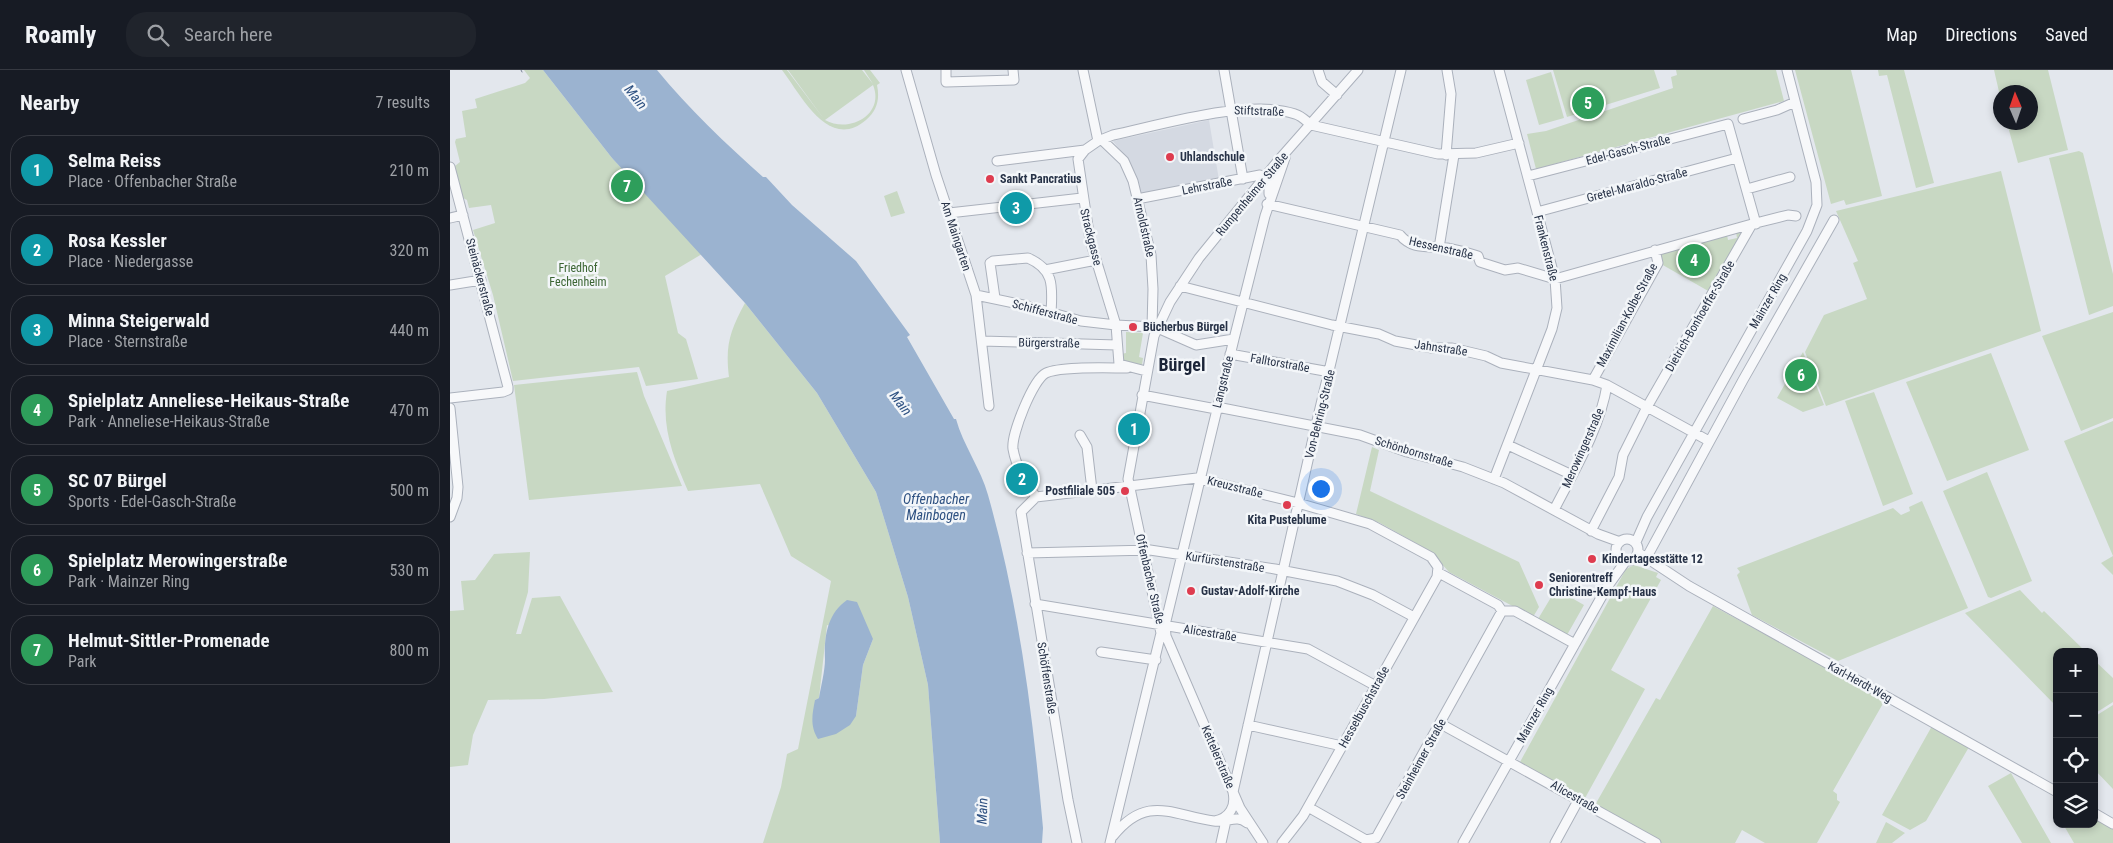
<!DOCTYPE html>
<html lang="en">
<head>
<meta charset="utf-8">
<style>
  :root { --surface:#171b24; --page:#20242c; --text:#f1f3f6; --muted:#9ea1a6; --line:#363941; --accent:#de3c4f }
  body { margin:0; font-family:"Roboto Condensed",sans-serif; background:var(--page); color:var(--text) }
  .controls { position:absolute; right:15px; bottom:15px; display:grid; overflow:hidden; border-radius:10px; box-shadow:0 2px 8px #0003 }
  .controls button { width:45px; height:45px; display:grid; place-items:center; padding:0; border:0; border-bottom:1px solid var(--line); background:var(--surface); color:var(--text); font:25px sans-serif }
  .compass { position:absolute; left:1543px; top:15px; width:45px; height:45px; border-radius:50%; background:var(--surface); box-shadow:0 2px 8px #0003; rotate:358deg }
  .you { position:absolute; left:870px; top:418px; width:18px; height:18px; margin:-12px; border:4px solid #fff; border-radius:50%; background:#1a73e8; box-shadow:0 0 0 8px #1a73e833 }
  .badge { display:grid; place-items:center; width:32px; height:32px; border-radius:50%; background:var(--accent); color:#fff; font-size:16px; font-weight:700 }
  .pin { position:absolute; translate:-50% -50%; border:2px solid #fff; box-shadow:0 1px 5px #0006 }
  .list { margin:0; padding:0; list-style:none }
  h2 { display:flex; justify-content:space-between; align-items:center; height:65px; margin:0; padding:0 20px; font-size:21px }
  h2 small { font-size:16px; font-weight:400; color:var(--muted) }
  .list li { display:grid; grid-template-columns:32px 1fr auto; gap:15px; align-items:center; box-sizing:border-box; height:70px; margin:0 10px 10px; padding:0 10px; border:1px solid var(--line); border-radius:20px }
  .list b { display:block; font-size:19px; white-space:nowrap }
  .list p { margin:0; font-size:16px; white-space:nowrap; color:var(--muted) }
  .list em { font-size:16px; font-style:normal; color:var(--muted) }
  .icon { flex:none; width:28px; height:28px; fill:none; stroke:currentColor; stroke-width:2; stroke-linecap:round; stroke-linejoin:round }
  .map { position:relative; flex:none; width:1663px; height:773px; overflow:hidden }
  header { display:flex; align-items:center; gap:30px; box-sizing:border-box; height:70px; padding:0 25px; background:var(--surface); border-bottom:1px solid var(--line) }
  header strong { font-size:24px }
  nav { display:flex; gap:28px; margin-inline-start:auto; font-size:18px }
  .search { width:350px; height:45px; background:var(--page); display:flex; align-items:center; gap:12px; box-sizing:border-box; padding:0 18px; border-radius:20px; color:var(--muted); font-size:19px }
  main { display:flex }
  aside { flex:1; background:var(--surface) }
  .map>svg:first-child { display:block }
  .built { fill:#d4d9e2 }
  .green { fill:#c8d8c3; fill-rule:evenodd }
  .water { fill:#9bb3d0 }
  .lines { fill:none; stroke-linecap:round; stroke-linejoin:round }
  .minor-casing { stroke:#abb1bc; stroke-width:11 }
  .minor { stroke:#f7f8fa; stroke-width:9 }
  .tram { stroke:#7b8598; stroke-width:1 }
  .poi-dot { fill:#de3c4f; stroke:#f3f6f9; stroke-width:2 }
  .labels { text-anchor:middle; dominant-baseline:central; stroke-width:5; stroke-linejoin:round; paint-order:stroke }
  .street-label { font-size:12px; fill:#283348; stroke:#f3f6f9 }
  .poi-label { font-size:12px; font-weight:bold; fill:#283348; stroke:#f3f6f9; text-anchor:start }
  .park-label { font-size:12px; fill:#3c6534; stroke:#f3f6f9 }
  .water-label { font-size:14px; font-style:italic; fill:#2d5081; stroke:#f3f6f9 }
  .district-label { font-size:18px; font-weight:bold; fill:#1b2438; stroke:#f3f6f9 }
</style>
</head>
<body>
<header>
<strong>Roamly</strong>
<div class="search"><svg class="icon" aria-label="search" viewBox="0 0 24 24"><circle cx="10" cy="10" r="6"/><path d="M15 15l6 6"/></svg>Search here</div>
<nav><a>Map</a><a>Directions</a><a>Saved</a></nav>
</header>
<main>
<aside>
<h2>Nearby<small>7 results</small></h2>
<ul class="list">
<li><span class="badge" style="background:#0f9aa8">1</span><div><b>Selma Reiss</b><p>Place · Offenbacher Straße</p></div><em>210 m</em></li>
<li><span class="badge" style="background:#0f9aa8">2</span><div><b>Rosa Kessler</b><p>Place · Niedergasse</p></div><em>320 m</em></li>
<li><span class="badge" style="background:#0f9aa8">3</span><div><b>Minna Steigerwald</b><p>Place · Sternstraße</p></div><em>440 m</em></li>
<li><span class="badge" style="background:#2e9e5b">4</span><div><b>Spielplatz Anneliese-Heikaus-Straße</b><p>Park · Anneliese-Heikaus-Straße</p></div><em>470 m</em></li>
<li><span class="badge" style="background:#2e9e5b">5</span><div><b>SC 07 Bürgel</b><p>Sports · Edel-Gasch-Straße</p></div><em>500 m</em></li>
<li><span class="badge" style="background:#2e9e5b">6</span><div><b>Spielplatz Merowingerstraße</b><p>Park · Mainzer Ring</p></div><em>530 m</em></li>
<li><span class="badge" style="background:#2e9e5b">7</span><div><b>Helmut-Sittler-Promenade</b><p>Park</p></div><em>800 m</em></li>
</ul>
</aside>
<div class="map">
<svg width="1663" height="773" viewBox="0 0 1663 773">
  <rect width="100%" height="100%" fill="#e3e7ed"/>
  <path class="built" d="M759,50L769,110L693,124L690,122L680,93L663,71Z"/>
  <path class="green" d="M74,0H93L162,88L252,184L215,206L228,263L236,269L248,309L196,316L189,297L63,311L43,225L23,160L45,153L41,135L19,138L17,130L13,128L5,96L10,92L5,72L6,69L16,67L12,41L27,38L25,29L75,13L80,8Z
    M332,0H337L374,49L338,0H412L423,14L414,0H420L430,13L427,15C430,29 427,41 416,50C379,82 351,25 332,0ZM423,15C435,44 400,64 375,50Z
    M1103,0H1204L1210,18L1117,47Z
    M1226,0H1326L1334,31L1086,99L1077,64L1096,61L1223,18L1221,7L1227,5Z
    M1345,0H1401L1432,126L1396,135L1394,130L1381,134Z
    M1428,0H1454L1484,113L1466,118L1437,5L1429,6Z
    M1544,0H1598L1618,80L1568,93L1557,53L1580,52V22H1550V26Z
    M1101,2L1114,48L1089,55L1076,10Z
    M1629,81L1633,83L1663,204V236L1639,245L1599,88Z
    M1551,101L1591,261L1376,336L1355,282L1374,245L1417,229L1403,193L1408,191L1386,141Z
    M447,121L455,143L441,147L434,126Z
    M1290,161L1292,166L1260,222L1211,194L1208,186L1211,183L1277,165L1278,170L1287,168L1286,162Z
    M295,233L367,323L426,422L458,527L478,615L490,773H313L331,717L337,684L348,679L381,511L341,486L310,414L238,421C224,389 211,358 217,321L279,307C275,275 280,261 295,233ZM377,555L423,569L413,595L406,646L365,630L369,628Z
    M1663,242V348L1631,361L1592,266Z
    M676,262L693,263L689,287L693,288L692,295L676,292L672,288L671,284L676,283Z
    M1353,282L1374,335L1353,342L1327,328Z
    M1541,283L1579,380L1497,411L1456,312Z
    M187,302L194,326L232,416L79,430L64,315Z
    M1424,322L1463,424L1433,436L1395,331Z
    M1663,351V505L1651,493L1663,486L1614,371Z
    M922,377L929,380L920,421L1069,492L1089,537L1083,547L999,502L980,481L930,453L906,444Z
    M1537,402L1582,511L1541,528L1538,527L1493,421Z
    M1472,431L1518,538L1388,591L1302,545L1287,505L1290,502L1287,498L1443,438L1451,445L1460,441L1459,437Z
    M80,482L78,522L66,564H71L82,528L110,526L163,622L94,629L38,630L23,665L18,695L0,697V541L14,540L11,511L25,510L44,484Z
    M1184,495L1208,503L1206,507L1211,510L1161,600L1195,619L1134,730L1070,692L1176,499Z
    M1106,519L1134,535L1117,565L1088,549Z
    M1570,520L1592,543L1594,541L1636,582H1607V637L1515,543Z
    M1263,536L1435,630L1383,721L1387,724V730L1390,732L1367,773H1315L1292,760L1285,773H1211L1145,735L1206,628L1210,630Z
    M1644,590L1663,608V632L1644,644Z
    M1663,635V719L1644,699V647Z
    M1482,656L1519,677L1476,751L1460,760L1432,745Z
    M1561,703L1601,773H1572L1538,716Z
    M1644,748L1663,758V773H1624L1613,754H1644Z
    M1436,752L1455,763L1442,773H1426Z"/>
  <path class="water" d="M93,0H207C239,39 276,74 313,107H316L342,135L406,191L460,265L457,267L504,349H506C513,375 531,399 538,425C569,534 583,646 593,758L592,773H490L478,615L458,527L426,422L367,323L295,233L162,88Z
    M397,530L407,532L423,569L413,595L406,646L400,655L386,664L368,669C360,656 362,645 365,630L369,628C371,616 375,601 375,589C374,567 377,544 397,530Z"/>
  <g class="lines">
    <g class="minor-casing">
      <path id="minor" d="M456,0L486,105L526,225L539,336
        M496,0V12L564,10L563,0
        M633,0L648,71
        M774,0L793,109
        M868,0L872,12L887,25
        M1293,49L1327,40L1345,32
        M651,69L674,91L683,111L701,185L703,219L702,257
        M996,85L1001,24L997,0
        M547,91L635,80L648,71L663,65C710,55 800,28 845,44C852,46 856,51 861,55L988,84L1026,83L1069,73
        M0,97L58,317V320L53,322L0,328
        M1078,106L1278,54L1306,154
        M1297,119L1340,107
        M687,129L810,105L819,110V124
        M817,134L950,165C963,181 980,175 997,178C1007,180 1018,183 1028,186L1030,192L1055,200L1068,198L1105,209L1302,154L1338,145L1346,146
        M1087,142L1287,88
        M499,143L632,128
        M0,148L13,145
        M989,178L1004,85
        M595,200L646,190
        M0,215L31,210
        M730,216L882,255L929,264L945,271L982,278H1002L1036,286L1051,293L1143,310L1157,315L1259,371
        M526,225L578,236L631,251L666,255L640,170L628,89L635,80
        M545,228L540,193L543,191L578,188C606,200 602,219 601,244
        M532,271L667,275
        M780,284L880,302
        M696,301L669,294L666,255L705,257L746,275L784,269
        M1143,310L1208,193L1205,180
        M692,325L766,339
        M767,337L910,365L957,382L1013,397L1054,413L1148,464L1170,472
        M0,338L8,417L7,428L0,447
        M630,365L637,377L642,420
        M1058,375L1122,405
        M1044,409L1102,259L1107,238L1105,209L1049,0
        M586,427C575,412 566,397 563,379C561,365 583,309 596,303C611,296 658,298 677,298
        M1104,440C1124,401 1150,359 1157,315
        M1141,461L1169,407L1173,385L1197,337L1302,154
        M1166 480a11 11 0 1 1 22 0a11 11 0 1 1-22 0Z
        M1186,472L1197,447L1357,161L1367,135L1366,112L1337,0
        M577,483L700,480L825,499L887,511L923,525L964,547
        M1189,483L1239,516L1607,722
        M1198,485L1293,310L1384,150
        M585,534L858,579L926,616
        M1052,541H1065L1125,574
        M651,582L706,590
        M991,654L1206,773
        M798,655L892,676
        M858,737L916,770L926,768L1052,541L1048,535L989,503
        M1644,743L1663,754
        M765,751C780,748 786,736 783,722L866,355L951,0
        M663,766C697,724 721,745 764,751C777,753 787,744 797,753
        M627,773L618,730L571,442L586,427L747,408L848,433L920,454L981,487L988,497L987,507L853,746L832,773
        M660,773L711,563L678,409L704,266L720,232L749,188L827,92L908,0
        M771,773L777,746
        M813,773L790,738L716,566L715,555L784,269L815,146L835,88
        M1013,773L1157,517L1175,492
        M1105,773L1129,729"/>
    </g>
    <use href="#minor" class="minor"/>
    <path class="tram" d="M71,0L72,2"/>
  </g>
  <g class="poi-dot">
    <circle cx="720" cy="87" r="5"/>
    <circle cx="540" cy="109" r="5"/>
    <circle cx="683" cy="257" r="5"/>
    <circle cx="675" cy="421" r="5"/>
    <circle cx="837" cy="435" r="5"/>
    <circle cx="1142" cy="489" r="5"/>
    <circle cx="1089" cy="515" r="5"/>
    <circle cx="741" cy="521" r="5"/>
  </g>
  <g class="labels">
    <g class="street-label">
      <text transform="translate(809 41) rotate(2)">Stiftstraße</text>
      <text transform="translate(1178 80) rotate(-15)">Edel-Gasch-Straße</text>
      <text transform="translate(1187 115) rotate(-15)">Gretel-Maraldo-Straße</text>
      <text transform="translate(757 116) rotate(-11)">Lehrstraße</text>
      <text transform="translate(802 124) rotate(-50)">Rumpenheimer Straße</text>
      <text transform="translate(694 157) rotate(77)">Arnoldstraße</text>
      <text transform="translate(506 166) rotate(72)">Am Maingarten</text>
      <text transform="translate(641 167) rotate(76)">Strackgasse</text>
      <text transform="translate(991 178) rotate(13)">Hessenstraße</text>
      <text transform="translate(1096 178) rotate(76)">Frankenstraße</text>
      <text transform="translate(30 207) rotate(75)">Steinäckerstraße</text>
      <text transform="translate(1318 231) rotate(-60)">Mainzer Ring</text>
      <text transform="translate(595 242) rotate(15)">Schifferstraße</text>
      <text transform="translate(1177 245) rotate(-62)">Maximilian-Kolbe-Straße</text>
      <text transform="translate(1250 246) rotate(-60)">Dietrich-Bonhoeffer-Straße</text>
      <text transform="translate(599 273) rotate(1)">Bürgerstraße</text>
      <text transform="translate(991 278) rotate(8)">Jahnstraße</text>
      <text transform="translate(830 293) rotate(10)">Falltorstraße</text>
      <text transform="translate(773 312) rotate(-76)">Langstraße</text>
      <text transform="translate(870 344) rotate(-76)">Von-Behring-Straße</text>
      <text transform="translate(1133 378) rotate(-66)">Merowingerstraße</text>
      <text transform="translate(964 382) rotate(17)">Schönbornstraße</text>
      <text transform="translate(785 417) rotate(14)">Kreuzstraße</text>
      <text transform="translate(775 492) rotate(9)">Kurfürstenstraße</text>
      <text transform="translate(700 509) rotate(77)">Offenbacher Straße</text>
      <text transform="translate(760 563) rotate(9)">Alicestraße</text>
      <text transform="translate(597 608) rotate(81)">Schöffenstraße</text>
      <text transform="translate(1410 612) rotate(29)">Karl-Herdt-Weg</text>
      <text transform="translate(914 637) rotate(-61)">Hesselbuschstraße</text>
      <text transform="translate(1085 645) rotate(-61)">Mainzer Ring</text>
      <text transform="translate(768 687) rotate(67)">Kettelerstraße</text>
      <text transform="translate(971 689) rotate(-61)">Steinheimer Straße</text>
      <text transform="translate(1125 727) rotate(30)">Alicestraße</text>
    </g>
    <g class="poi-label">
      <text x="730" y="87">Uhlandschule</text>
      <text x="550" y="109">Sankt Pancratius</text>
      <text x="693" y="257">Bücherbus Bürgel</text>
      <text x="665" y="421" text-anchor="end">Postfiliale 505</text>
      <text x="837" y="450" text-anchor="middle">Kita Pusteblume</text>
      <text x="1152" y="489">Kindertagesstätte 12</text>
      <text x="1099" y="508">Seniorentreff<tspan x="1099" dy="14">Christine-Kempf-Haus</tspan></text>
      <text x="751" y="521">Gustav-Adolf-Kirche</text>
    </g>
    <g class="park-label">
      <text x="128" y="198">Friedhof<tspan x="128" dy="14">Fechenheim</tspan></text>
    </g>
    <g class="water-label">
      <text transform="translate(186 27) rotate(51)">Main</text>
      <text transform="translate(451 333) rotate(53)">Main</text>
      <text x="486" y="429">Offenbacher<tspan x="486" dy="16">Mainbogen</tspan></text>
      <text transform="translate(532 741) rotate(-88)">Main</text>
    </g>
    <g class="district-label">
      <text x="732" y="294">Bürgel</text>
    </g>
  </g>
</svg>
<div class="controls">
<button>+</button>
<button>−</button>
<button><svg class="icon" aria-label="locate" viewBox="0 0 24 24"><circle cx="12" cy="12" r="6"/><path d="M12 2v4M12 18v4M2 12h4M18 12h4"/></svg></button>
<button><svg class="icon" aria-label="layers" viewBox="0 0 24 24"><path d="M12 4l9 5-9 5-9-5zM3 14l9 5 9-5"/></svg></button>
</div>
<svg class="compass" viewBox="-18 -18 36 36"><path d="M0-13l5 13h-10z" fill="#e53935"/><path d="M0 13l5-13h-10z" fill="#9ea1a6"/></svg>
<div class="you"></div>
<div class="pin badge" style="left:684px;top:359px;background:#0f9aa8">1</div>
<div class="pin badge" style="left:572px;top:409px;background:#0f9aa8">2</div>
<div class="pin badge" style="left:566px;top:138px;background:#0f9aa8">3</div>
<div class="pin badge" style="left:1244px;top:190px;background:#2e9e5b">4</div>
<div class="pin badge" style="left:1138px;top:33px;background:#2e9e5b">5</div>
<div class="pin badge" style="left:1351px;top:305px;background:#2e9e5b">6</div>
<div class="pin badge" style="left:177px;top:116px;background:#2e9e5b">7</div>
</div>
</main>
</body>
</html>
